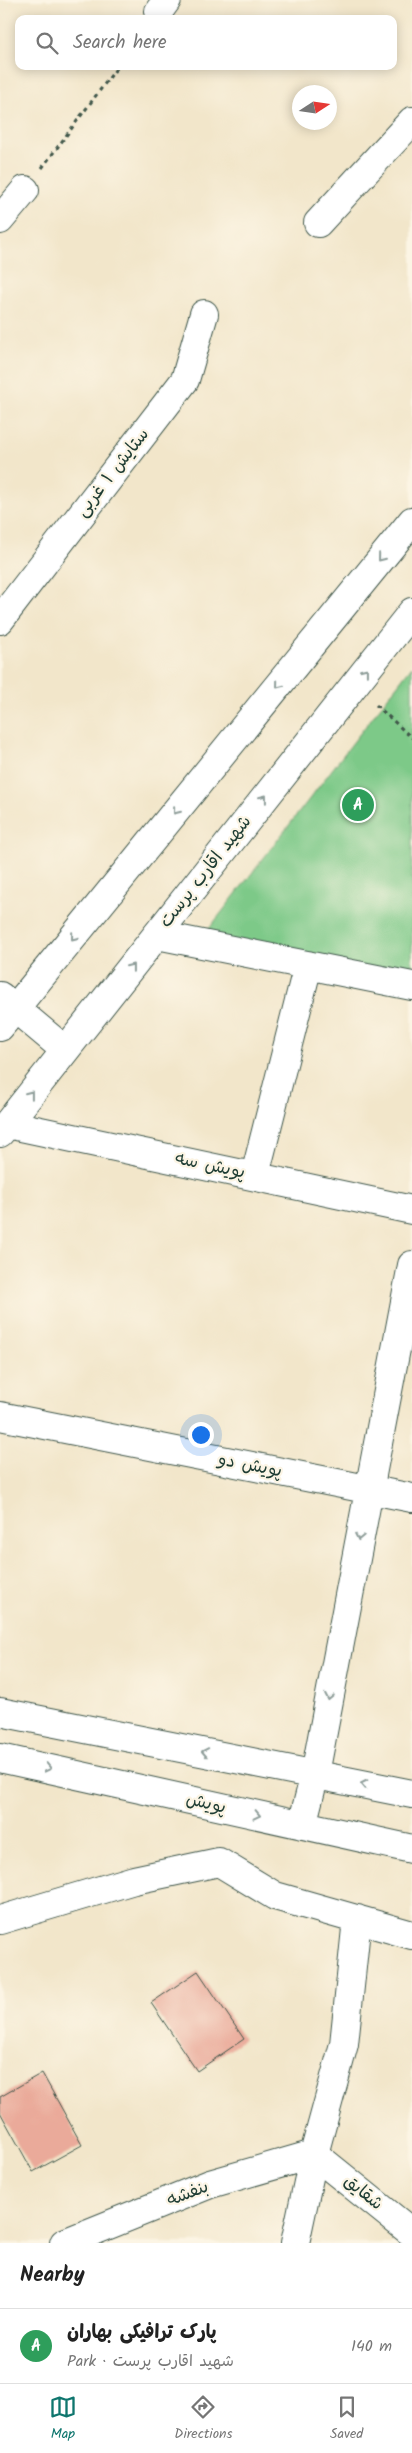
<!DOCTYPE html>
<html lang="en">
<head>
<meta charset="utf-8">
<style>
  :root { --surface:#fff; --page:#f2f2f2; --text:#222; --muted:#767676; --line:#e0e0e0; --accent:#0f766e }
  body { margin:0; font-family:Kalam,"Playpen Sans Arabic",sans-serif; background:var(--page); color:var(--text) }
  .compass { position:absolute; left:292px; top:85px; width:45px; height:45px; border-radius:50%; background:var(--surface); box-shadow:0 2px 12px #0003; rotate:78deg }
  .you { position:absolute; left:200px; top:1434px; width:18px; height:18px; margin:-12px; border:4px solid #fff; border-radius:50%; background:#1a73e8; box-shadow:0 0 0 8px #1a73e833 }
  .badge { display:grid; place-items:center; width:32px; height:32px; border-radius:50%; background:var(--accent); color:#fff; font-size:16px; font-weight:700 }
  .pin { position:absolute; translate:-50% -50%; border:2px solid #fff; box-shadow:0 1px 5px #0006 }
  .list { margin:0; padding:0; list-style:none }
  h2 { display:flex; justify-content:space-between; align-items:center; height:65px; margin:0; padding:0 20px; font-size:21px }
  h2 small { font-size:16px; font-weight:400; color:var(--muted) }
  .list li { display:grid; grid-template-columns:32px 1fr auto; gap:15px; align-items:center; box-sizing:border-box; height:75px; padding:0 20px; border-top:1px solid var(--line) }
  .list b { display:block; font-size:19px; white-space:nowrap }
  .list p { margin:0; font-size:16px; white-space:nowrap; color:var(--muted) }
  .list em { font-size:16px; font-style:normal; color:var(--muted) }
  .icon { flex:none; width:28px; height:28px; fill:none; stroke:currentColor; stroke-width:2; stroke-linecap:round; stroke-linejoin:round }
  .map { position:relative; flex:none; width:412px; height:2243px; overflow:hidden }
  .search { position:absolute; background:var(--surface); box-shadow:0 2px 12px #0003; left:15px; right:15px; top:15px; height:55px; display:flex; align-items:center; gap:12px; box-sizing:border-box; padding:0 18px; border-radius:10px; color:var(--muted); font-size:19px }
  .sheet { height:140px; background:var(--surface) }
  nav { display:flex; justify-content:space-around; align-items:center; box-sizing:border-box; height:70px; border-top:1px solid var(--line); background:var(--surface); font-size:14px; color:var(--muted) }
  nav a { display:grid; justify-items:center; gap:2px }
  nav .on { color:var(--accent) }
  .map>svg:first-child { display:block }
  .green { fill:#7dc988; stroke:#4e835e }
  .building { fill:#eaaa9a }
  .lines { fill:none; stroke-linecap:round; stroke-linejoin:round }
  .street-casing { stroke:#3f564a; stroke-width:30 }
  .secondary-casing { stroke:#3f564a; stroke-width:30 }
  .path { stroke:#3f564a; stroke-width:3; stroke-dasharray:4 4; stroke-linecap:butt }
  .street { stroke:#fff; stroke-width:28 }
  .secondary { stroke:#fff; stroke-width:28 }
  .oneway { stroke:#8f9e9a }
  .labels { text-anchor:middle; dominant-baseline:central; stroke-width:4.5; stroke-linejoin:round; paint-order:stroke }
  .street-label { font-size:18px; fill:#1f3d34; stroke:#fcf5e5 }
</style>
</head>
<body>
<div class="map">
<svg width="412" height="2243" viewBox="0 0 412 2243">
  <rect width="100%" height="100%" fill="#fcf5e5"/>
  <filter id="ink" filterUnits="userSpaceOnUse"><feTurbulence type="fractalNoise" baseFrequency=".02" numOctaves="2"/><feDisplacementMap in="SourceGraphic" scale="10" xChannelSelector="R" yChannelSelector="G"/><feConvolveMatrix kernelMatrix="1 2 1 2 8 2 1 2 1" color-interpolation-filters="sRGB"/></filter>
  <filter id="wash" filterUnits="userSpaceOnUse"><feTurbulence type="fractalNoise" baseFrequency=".0096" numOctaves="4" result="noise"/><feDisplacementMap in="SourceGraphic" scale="20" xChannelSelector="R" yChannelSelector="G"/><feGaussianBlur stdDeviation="1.12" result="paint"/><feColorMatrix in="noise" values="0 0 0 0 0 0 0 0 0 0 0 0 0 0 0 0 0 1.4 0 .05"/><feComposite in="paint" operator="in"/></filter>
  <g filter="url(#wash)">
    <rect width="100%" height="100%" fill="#f2e6ca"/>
    <path class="green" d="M412,666V983L198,943Z"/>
    <g id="blocks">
      <path class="building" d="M198,1971L244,2039L197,2071L151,2003Z
        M42,2073L82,2145L33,2172L0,2112V2097Z"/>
    </g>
  </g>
  <g filter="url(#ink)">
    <use href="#blocks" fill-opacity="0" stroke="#3f564a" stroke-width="1"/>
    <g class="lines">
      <g class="street-casing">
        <path id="street" d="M159,11L167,0
          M0,220L25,190
          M318,223L412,121
          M0,620L185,380L204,314
          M157,935L412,986
          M0,996L16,1009
          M7,1124L412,1210
          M255,1175L308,965
          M0,1416L412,1498
          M315,1774L412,1265
          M0,1920L134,1880L219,1862L275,1896L412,1935
          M314,2154L412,2233
          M64,2243L210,2184L314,2154
          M295,2243L314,2154L344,2044L357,1919"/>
      </g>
      <g class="secondary-casing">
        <path id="secondary" d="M16,1009L65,1050
          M0,1027L412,521
          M0,1133L412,612
          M0,1712L412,1794
          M0,1758L412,1849
          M302,1825L315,1774"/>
      </g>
      <path class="path" d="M42,168L118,66
        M376,705L412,738"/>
      <use href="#street" class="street"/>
      <use href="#secondary" class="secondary"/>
    </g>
    <defs><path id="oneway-chevron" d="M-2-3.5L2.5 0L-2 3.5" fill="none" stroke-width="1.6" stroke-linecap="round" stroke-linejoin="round" transform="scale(1.25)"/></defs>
    <g class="oneway">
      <use href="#oneway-chevron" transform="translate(381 558) rotate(129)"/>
      <use href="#oneway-chevron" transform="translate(365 671) rotate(-52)"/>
      <use href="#oneway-chevron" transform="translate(279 685) rotate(129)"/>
      <use href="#oneway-chevron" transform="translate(264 798) rotate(-52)"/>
      <use href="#oneway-chevron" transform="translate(176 811) rotate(129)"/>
      <use href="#oneway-chevron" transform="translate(74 937) rotate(129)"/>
      <use href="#oneway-chevron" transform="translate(131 967) rotate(-52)"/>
      <use href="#oneway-chevron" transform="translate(30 1094) rotate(-52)"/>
      <use href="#oneway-chevron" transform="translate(359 1537) rotate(101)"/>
      <use href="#oneway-chevron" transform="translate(329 1697) rotate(101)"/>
      <use href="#oneway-chevron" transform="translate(205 1752) rotate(-169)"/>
      <use href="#oneway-chevron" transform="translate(48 1768) rotate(13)"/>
      <use href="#oneway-chevron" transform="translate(364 1784) rotate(-168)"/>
      <use href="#oneway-chevron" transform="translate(257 1815) rotate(13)"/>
    </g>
  </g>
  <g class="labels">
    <g class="street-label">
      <text transform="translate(113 473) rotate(-52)">ستایش ۱ غربی</text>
      <text transform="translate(206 872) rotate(-52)">شهید اقارب پرست</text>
      <text transform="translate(210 1166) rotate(12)">پویش سه</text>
      <text transform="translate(250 1466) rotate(11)">پویش دو</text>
      <text transform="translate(206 1804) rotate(13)">پویش</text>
      <text transform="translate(363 2193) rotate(39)">شقایق</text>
      <text transform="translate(188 2194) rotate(-21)">بنفشه</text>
    </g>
  </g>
</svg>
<svg class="compass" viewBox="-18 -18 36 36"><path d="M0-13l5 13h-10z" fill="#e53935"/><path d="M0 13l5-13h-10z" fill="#767676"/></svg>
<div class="you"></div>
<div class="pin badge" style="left:358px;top:805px;background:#2e9e5b">A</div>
<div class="search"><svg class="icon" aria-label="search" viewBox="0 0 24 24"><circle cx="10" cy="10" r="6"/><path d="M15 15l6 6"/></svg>Search here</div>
</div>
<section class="sheet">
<h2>Nearby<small></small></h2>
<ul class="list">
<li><span class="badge" style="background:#2e9e5b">A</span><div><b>پارک ترافیکی بهاران</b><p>Park · شهید اقارب پرست</p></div><em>140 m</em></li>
</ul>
</section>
<nav>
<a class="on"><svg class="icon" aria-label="map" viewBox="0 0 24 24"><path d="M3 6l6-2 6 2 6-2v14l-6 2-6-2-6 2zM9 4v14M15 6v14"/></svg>Map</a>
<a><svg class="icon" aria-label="directions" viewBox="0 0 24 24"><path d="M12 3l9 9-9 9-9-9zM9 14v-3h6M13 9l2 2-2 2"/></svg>Directions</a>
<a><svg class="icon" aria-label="saved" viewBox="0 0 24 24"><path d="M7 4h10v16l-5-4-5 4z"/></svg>Saved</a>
</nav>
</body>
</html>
